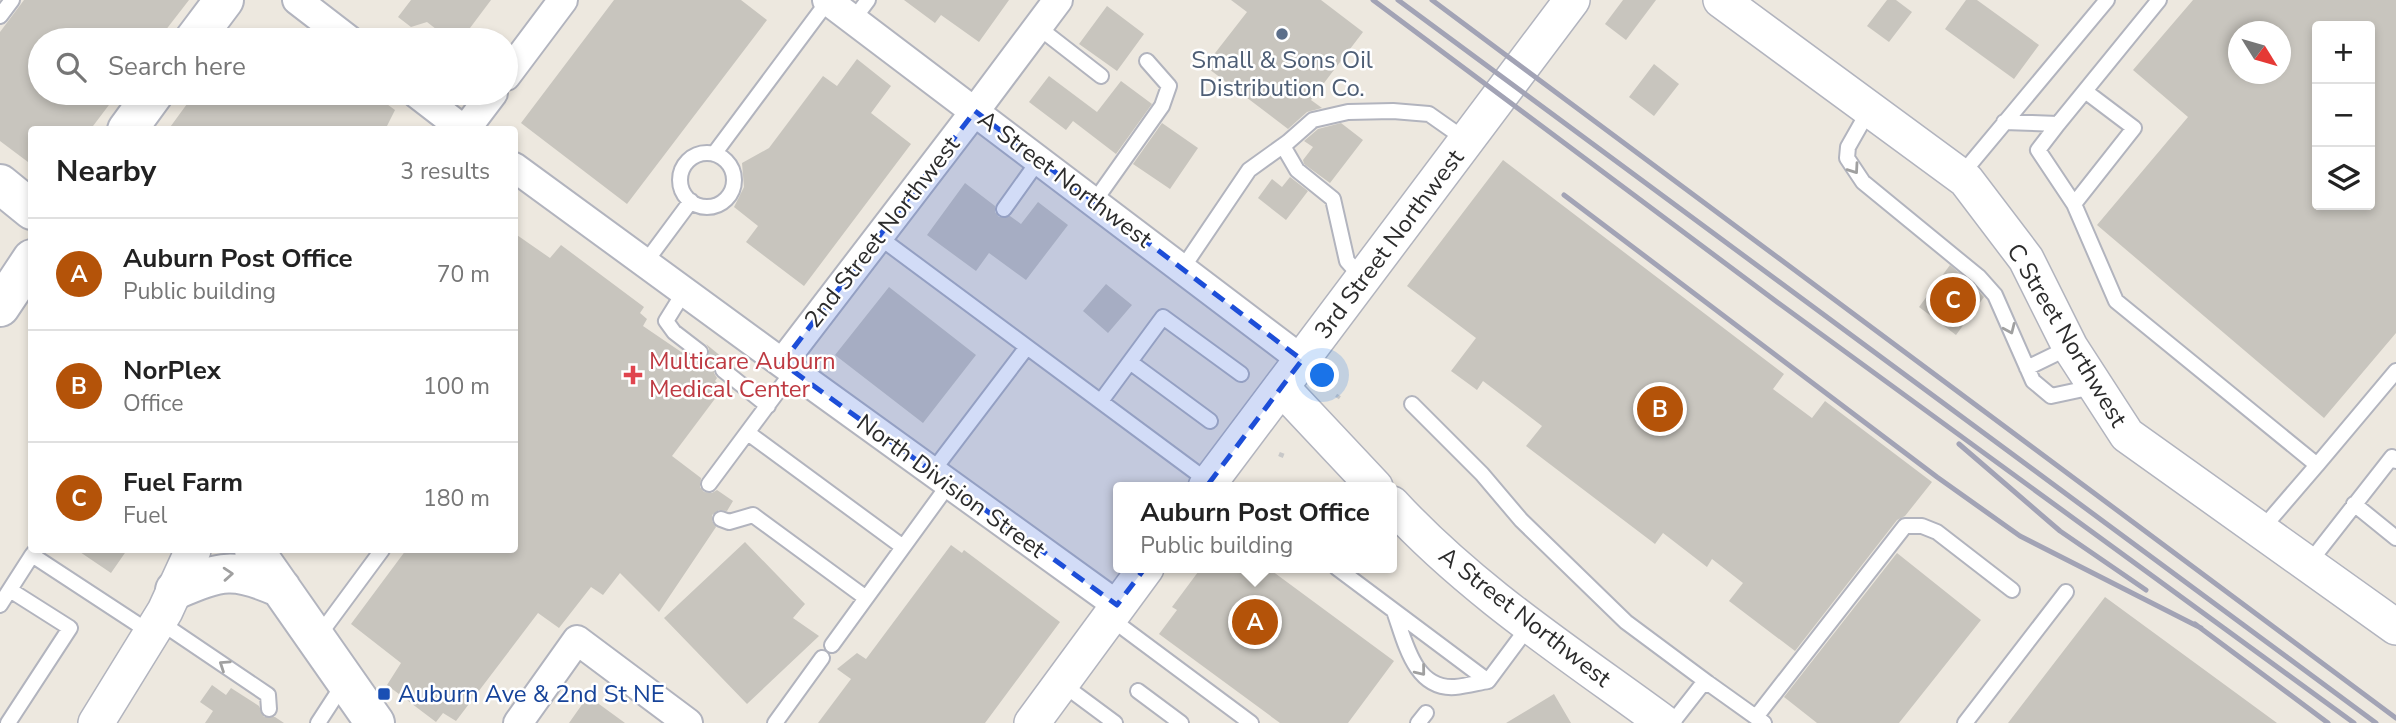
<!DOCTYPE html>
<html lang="en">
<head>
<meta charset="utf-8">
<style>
  :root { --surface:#fff; --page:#f2f2f2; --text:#222; --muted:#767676; --line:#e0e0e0; --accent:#b45309 }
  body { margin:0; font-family:"Nunito Sans",sans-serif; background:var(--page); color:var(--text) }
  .controls { position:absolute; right:21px; top:21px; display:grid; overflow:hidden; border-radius:7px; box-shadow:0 4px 10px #0003 }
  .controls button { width:63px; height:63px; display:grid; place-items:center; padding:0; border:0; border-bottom:2px solid var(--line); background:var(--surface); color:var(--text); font:35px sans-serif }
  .compass { position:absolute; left:2228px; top:21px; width:63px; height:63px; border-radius:50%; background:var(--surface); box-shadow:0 4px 10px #0003; rotate:127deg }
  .you { position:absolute; left:1323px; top:376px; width:24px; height:24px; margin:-18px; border:5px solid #fff; border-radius:50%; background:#1a73e8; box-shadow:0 0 0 10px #1a73e833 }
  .badge { display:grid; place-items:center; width:46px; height:46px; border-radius:50%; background:var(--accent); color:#fff; font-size:23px; font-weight:700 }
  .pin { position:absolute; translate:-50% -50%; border:4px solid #fff; box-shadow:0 2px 7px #0006 }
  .popup { position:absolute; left:1113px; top:482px; width:284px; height:91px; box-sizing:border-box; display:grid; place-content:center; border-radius:7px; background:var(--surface); filter:drop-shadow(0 2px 5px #0005); font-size:23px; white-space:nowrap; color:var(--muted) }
  .popup b { font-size:26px; color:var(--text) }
  .popup::after { content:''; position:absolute; left:50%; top:100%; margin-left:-14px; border:14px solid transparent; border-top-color:var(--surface) }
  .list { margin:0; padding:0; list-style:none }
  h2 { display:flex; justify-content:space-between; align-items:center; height:91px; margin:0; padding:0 28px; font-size:30px }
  h2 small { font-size:23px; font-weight:400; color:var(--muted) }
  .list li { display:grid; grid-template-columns:46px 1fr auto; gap:21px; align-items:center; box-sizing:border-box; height:112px; padding:0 28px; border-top:2px solid var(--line) }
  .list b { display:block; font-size:26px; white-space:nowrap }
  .list p { margin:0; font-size:23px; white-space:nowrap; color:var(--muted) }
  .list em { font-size:23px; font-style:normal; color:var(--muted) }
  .icon { flex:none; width:38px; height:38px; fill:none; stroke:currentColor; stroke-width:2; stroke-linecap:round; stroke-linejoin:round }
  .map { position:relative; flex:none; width:2396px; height:723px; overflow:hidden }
  .search { position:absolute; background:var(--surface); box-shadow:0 4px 10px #0003; left:28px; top:28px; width:490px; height:77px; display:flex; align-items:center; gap:18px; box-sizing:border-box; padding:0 24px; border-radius:38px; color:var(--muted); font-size:26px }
  .panel { position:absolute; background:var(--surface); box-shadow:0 4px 10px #0003; left:28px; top:126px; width:490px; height:427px; border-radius:7px }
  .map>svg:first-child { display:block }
  .building { fill:#c8c5be; fill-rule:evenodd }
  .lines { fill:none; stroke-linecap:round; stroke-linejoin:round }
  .service-casing { stroke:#b2b4be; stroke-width:18 }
  .minor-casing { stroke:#b2b4be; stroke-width:32 }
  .tertiary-casing { stroke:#b2b4be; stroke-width:38 }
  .secondary-casing { stroke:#b2b4be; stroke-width:42 }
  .path { stroke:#c8c8c8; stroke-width:4.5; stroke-dasharray:5 3.5; stroke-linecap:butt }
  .service { stroke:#fff; stroke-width:14 }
  .minor { stroke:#fff; stroke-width:28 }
  .tertiary { stroke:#fff; stroke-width:35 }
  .secondary { stroke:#fff; stroke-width:38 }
  .rail { stroke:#a2a3b5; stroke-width:5 }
  .oneway { stroke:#a0a0a0 }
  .marked { fill:#1d4ed8; fill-opacity:0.2; stroke:#1d4ed8; stroke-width:5; stroke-dasharray:14 9; stroke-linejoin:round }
  .service-dot { fill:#5c6f8a; stroke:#fff; stroke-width:2.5 }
  .health-dot { fill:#e0444e; stroke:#fff; stroke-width:2.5 }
  .transit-dot { fill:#1a4fb4; stroke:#fff; stroke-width:2.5 }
  .labels { text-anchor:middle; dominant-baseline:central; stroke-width:5; stroke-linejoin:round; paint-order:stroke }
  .service-label { font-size:24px; fill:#4e5e75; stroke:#fff }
  .street-label { font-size:24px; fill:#2c2c2c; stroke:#fff }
  .health-label { font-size:24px; fill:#be3a42; stroke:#fff; text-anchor:start }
  .transit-label { font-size:24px; fill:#164399; stroke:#fff; text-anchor:start }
</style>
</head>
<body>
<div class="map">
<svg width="2396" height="723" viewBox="0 0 2396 723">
  <rect width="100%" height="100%" fill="#ede8df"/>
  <path class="building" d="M24,0H189L158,40H40V93H118L90,130H32V165L0,141V32Z
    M411,0H491L461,40H450L427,22L411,27L398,17Z
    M614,0H741L767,20L627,204L521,123Z
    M904,0H1009L979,42L941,15L935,23Z
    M1231,0H1321L1363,32L1311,100L1322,108L1307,112L1288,129L1205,66L1247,12Z
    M1623,0H1656L1626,40L1605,24Z
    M1887,0H1896L1912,12L1889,42L1867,26Z
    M1966,0H1977L2039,45L2014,79L1945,29Z
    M2193,0H2396V333L2324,418L2097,225L2188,117L2133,70ZM2317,26H2370V205H2317ZM2238,32H2280V74H2238Z
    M1107,6L1144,34L1117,71L1079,44Z
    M857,59L891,86L871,113L911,144L804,286L746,242L758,226L734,207L744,187L742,163L769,148L823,76L837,86Z
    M1654,64L1679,84L1654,116L1629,97Z
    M1049,76L1097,112L1121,81L1152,104L1116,154L1073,121L1066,130L1029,102Z
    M195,93H372L395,110L385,130H168Z
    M1162,123L1198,148L1170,189L1133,164Z
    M1341,123L1363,140L1330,183L1304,164L1303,160L1313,147L1304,141L1318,129Z
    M1503,160L1784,374L1773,389L1812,418L1825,401L1932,482L1905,516L1897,520L1795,651L1729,601L1743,583L1712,559L1707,567L1663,533L1655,544L1526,446L1542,426L1483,381L1477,390L1451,371L1476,338L1407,286Z
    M1290,177L1308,191L1286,220L1258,198L1272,179L1282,187Z
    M965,183L995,206V212L999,217L1010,216L1021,224L1038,202L1068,225L1026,280L989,253L976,271L927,235Z
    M514,233L550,258L561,245L644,307L640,313L647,319L643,326L693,360L703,361L708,357L709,349L706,344L728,362L720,361L715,365L714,373L717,378L715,381L723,388L672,456L701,478L700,487L704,492L712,493L717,490L733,501L727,511L719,510L712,515V521L716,527L659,612L620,573L603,595L591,587L559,628L538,613L456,721L443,713L436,722L387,685L401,663L351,624L406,550H514Z
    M1950,265L1972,284L1984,297L1956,335L1919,307Z
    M1106,284L1132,305L1108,333L1083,311Z
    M889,287L976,355L923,423L835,355Z
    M745,542L805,604L793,618L819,636L747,704L664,618Z
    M951,545L962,553L964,550L1060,622L985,723H818L851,679L837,669L857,653L866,659Z
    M77,550H127L111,573Z
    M1897,553L1981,620L1899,723H1817L1784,697Z
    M1201,568H1268L1394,661L1348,723H1280L1159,634L1177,610L1172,607Z
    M2105,597L2277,723H2008Z
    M212,685L226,695L231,688L259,706L264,717H275L284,723H205L213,711L200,702Z
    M1554,694L1571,723H1506Z
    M588,696L625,723H569Z"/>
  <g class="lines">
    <g class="service-casing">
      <path id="service" d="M0,16L12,0
        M853,20L868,0
        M1038,27L1101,76
        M1869,110L1848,147L1847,158L1863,182L1979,277L1995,295L2033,381L2051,396L2093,387
        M2004,122L2058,124L2159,0
        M2058,124L2038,150L2074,204L2134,128L2085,91
        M1283,146L1297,170L1333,199L1347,261L1363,279
        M680 180a27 27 0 1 1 54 0a27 27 0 1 1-54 0Z
        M714,154L828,1
        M1961,175L2107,0
        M1094,202L1162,106L1169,86L1147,61
        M2074,204L2116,301L2317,465L2261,530
        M1004,209L1039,160
        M879,237L1209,482
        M645,263L691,201
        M1182,269L1249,170L1288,142L1313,120L1348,112L1393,111L1429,114L1466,140
        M684,292L666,321L674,332L700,352
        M1130,362L1210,421
        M2027,368L2070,347
        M723,370L768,406
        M1101,401L1163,317L1241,374
        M1412,404L1482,474L1521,520L1626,622L1708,683
        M748,433L903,547
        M2317,465L2396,371
        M932,472L1027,347
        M709,484L793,371
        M2354,504L2396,538
        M721,519L729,522L753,515L866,598
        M36,550L32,555L151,633
        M2309,563L2392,457L2396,461
        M1337,568L1488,681L1529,626
        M0,605L32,555
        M1394,611C1405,641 1414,690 1455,687C1466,686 1477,683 1488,681
        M1110,618L1251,723
        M160,622L268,695L269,709
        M317,638L382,550
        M832,645L949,484
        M1061,683L1115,723
        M1138,691L1181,723
        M1756,717L1905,526H1922L1937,532L2012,590
        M8,723L70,628L10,590
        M318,723L344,683
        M775,723L822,658
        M1418,723L1426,713
        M1672,723L1701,686L1708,683L1764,723
        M1965,723L2066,592"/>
    </g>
    <g class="minor-casing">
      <path id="minor" d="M297,0L349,40
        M827,0L1302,360
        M506,76L563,0
        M416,93L464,130
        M465,130L493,93
        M514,167L782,363L1117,605
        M782,363L975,111L1058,0
        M518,723L577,640L688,723"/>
    </g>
    <g class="tertiary-casing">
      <path id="tertiary" d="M1721,0L1966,180L2026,259L2070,347L2127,435L2396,627
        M1281,387L1375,487
        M1206,487L1572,0
        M1392,504C1471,590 1570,654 1664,723
        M96,723L165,611L193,550
        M1032,723L1146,568"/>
    </g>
    <g class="secondary-casing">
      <path id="secondary" d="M194,40L224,0
        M127,130L154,93
        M0,184L32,210
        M0,307L32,259
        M254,550L375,723
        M175,590C222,570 234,567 281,588"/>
    </g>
    <path class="path" d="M1337,398L1339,395
      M1279,454L1284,456"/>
    <use href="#service" class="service"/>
    <use href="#minor" class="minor"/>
    <use href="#tertiary" class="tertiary"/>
    <use href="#secondary" class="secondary"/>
    <path class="rail" d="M1373,0L1777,302L2354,723
      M1398,0L2376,723
      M1432,0L2396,718
      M1564,195L1937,477L2020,536L2201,628
      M1959,444L2060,531L2146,590
      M2195,624L2328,723"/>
  </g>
  <defs><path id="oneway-chevron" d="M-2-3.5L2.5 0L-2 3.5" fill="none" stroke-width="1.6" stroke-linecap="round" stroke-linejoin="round" transform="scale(1.75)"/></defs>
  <g class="oneway">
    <use href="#oneway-chevron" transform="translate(1854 169) rotate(55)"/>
    <use href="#oneway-chevron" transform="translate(2010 329) rotate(66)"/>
    <use href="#oneway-chevron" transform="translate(228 574) rotate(-4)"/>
    <use href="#oneway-chevron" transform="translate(224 665) rotate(-146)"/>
    <use href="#oneway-chevron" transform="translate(1421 671) rotate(51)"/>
  </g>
  <path class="marked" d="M975,111L1302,360L1117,605L782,363Z"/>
  <circle class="service-dot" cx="1282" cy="34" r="7"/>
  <path class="health-dot" d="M629.5 364.5h7v7h7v7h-7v7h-7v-7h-7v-7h7z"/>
  <rect class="transit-dot" x="377" y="687" width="14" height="14" rx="3.5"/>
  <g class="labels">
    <g class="service-label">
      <text x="1282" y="60">Small &amp; Sons Oil<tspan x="1282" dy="28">Distribution Co.</tspan></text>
    </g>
    <g class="street-label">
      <text transform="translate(1065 179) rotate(37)">A Street Northwest</text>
      <text transform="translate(882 232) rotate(-52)">2nd Street Northwest</text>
      <text transform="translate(1389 244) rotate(-53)">3rd Street Northwest</text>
      <text transform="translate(2067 335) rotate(59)">C Street Northwest</text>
      <text transform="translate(951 486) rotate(36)">North Division Street</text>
      <text transform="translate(1525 617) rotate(38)">A Street Northwest</text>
    </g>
    <g class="health-label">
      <text x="649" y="361">Multicare Auburn<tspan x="649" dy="28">Medical Center</tspan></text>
    </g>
    <g class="transit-label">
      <text x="398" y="694">Auburn Ave &amp; 2nd St NE</text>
    </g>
  </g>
</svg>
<div class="controls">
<button>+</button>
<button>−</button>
<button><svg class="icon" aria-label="layers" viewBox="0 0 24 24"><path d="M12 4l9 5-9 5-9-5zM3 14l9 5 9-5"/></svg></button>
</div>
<svg class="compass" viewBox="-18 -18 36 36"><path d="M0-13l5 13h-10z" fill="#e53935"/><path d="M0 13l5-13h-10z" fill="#767676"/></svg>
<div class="you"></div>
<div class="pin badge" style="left:1255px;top:622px">A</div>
<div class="popup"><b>Auburn Post Office</b>Public building</div>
<div class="pin badge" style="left:1660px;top:409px">B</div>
<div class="pin badge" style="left:1953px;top:300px">C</div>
<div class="search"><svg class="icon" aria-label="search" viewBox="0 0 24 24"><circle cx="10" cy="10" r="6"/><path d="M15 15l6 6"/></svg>Search here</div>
<section class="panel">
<h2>Nearby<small>3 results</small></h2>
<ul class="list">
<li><span class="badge">A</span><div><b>Auburn Post Office</b><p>Public building</p></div><em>70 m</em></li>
<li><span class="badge">B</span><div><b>NorPlex</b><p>Office</p></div><em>100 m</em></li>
<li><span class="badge">C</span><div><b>Fuel Farm</b><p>Fuel</p></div><em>180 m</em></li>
</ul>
</section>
</div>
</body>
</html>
